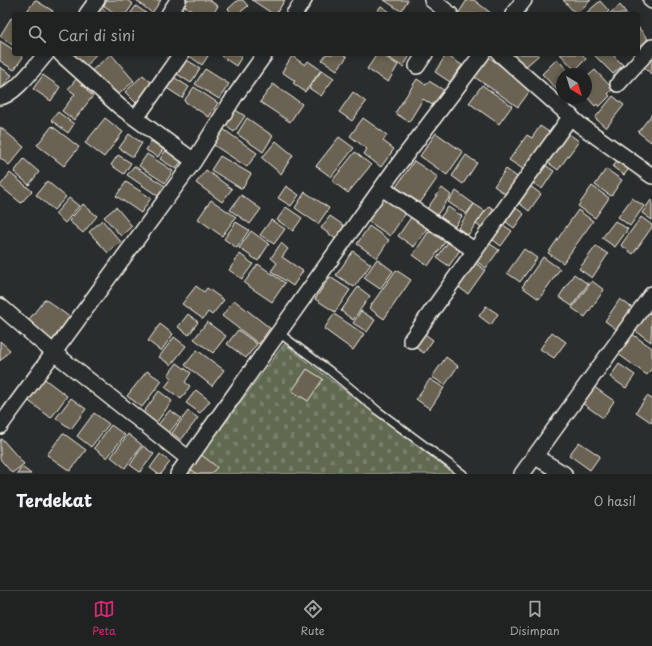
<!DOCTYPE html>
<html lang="id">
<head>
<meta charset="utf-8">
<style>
  :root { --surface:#202222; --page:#2d2f2f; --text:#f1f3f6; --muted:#a2a4a5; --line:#3d3f40; --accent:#db2777 }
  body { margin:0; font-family:"Playpen Sans",sans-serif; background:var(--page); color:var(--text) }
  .compass { position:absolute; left:556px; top:68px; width:36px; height:36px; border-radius:50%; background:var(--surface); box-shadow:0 2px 6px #0003; rotate:142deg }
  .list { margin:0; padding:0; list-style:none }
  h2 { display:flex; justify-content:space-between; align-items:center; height:52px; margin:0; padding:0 16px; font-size:17px }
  h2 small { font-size:13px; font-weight:400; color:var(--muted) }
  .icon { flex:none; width:22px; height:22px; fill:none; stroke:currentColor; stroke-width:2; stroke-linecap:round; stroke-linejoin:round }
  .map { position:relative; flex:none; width:652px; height:474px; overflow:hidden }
  .search { position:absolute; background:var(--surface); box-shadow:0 2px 6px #0003; left:12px; right:12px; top:12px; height:44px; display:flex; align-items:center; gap:10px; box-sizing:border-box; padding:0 14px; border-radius:4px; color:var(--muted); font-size:15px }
  .sheet { height:116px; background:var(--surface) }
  nav { display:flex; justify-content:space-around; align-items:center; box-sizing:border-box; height:56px; border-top:1px solid var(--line); background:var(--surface); font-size:11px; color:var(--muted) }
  nav a { display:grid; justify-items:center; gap:2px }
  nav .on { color:var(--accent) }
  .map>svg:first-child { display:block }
  .cemetery { fill:url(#cemetery-stones); stroke:#aaae9c }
  .building { fill:#6a6352; stroke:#f4f1e8 }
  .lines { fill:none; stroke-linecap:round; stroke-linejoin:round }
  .service-casing { stroke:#f4f1e8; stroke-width:10 }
  .minor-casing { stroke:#f4f1e8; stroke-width:18 }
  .service { stroke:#2a2d2e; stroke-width:7 }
  .minor { stroke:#2a2d2e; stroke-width:15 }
</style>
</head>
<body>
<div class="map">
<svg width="652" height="474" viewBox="0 0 652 474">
  <defs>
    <pattern id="cemetery-stones" width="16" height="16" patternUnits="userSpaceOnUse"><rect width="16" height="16" fill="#5f6a51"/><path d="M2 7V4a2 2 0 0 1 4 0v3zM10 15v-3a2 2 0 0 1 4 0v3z" fill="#77806a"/></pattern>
  </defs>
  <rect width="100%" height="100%" fill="#2a2d2e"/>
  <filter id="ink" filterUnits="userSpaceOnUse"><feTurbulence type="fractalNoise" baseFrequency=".025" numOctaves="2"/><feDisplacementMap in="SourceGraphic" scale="8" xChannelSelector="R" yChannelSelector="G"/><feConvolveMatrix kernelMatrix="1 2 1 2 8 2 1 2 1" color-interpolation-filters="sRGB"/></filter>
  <g filter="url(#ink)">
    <path class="cemetery" d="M284,344L454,474H187Z"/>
    <path class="building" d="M35,0L53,11L51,14H25Z
      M107,0H127L133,4L126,14H116L103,5Z
      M136,0H161L152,13Z
      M187,0H209L218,6L213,14H197L183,5Z
      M238,0H243L248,6L238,14H233L228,9Z
      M252,0H285L276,14H273Z
      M384,0H408L401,11Z
      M467,0H474L492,14H458Z
      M563,0H591L576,14Z
      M600,1L609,11L606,14H585Z
      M620,5L627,14H609Z
      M136,6L146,13L145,14H130Z
      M381,6L393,14H375Z
      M101,7L110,14H96Z
      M11,18L14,20V46L0,36Z
      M638,27L648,39L638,48Z
      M0,41L14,50V54H19L23,57L14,70L0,61Z
      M652,51V74H651L640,63Z
      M67,54H96L87,66Z
      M111,54L134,81L113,99L90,72Z
      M189,54H205L208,56L202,65L188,55Z
      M223,54H238L242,56L236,66L221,56Z
      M326,54H343L347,57L337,70L322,60Z
      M377,54H381L398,65L388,82L367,69Z
      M383,54H411L403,67Z
      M512,54H538L539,55L524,68Z
      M560,54H582L586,59L575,70Z
      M596,54H612L623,65L613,74L594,55Z
      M446,55L462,65L450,82L435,72Z
      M292,56L305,65L308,61L321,70L305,92L293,83L295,81L282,72Z
      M487,56L532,88L518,107L473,76Z
      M182,57L200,68L191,83L172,71Z
      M557,59L571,74H562V87L558,91L542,74Z
      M0,67L12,75L0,91Z
      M205,69L229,84L219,99L195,84Z
      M322,70L334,78L321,96L309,88Z
      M595,70L613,89L608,94L610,96L599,107L597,104L595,106L586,96V78Z
      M43,75L60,87L51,101L33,89Z
      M143,75L157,88L139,106L125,92Z
      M172,76L189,87L182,98L165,87Z
      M77,78L89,88L87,91L93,96L74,120L62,111L75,94L68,89Z
      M417,79L426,85L429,81L445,91L434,106L423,99L409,122L395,113Z
      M273,84L302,104L290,122L260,102Z
      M482,85L512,106L499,124L469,103Z
      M194,87L218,103L209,117L184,101Z
      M353,92L366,102L352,121L339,112Z
      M613,96L624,105L606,128L595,118Z
      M234,109L245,116L234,132L223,124Z
      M58,112L74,124L68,133L51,120Z
      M652,114V141L651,142L638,132Z
      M105,118L123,132L104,157L85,143Z
      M247,118L273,136L263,152L237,134Z
      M363,118L387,135L383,141L394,149L381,167L364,154L367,149L350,136Z
      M52,126L79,147L64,166L37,145Z
      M540,126L555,136L529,173L509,160L527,135L532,138Z
      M0,127L24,147L9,165L0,158Z
      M223,129L257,153L247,167L212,144Z
      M563,130L579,141L558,170L543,159Z
      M436,133L463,152L447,175L420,156Z
      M129,134L142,143L133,157L119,148Z
      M339,137L354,148L331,177L316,166Z
      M151,141L163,149L158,157L146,150Z
      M276,141L293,155L281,174L262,158Z
      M168,147L184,157L176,169L160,159Z
      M355,152L371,165L348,193L332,181Z
      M147,154L173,171L165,183L139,166Z
      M118,155L131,163L124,174L111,165Z
      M466,155L477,163L463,184L452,176Z
      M220,156L251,174L242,189L211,170Z
      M619,157L631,166L624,175L613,167Z
      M24,159L39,172L29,185L14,172Z
      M414,161L438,177L420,203L396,187Z
      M542,163L554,171L542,189L530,181Z
      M134,166L165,186L158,196L127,175Z
      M506,169L523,181L511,198L494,186Z
      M606,169L622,180L611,196L595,185Z
      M206,170L232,189L222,202L196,183Z
      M10,173L32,191L21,203L0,186Z
      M47,181L66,197L54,210L36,195Z
      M126,182L151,198L141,213L116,196Z
      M526,183L541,194L529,211L515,200Z
      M286,186L299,195L291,206L278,198Z
      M592,186L609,198L595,218L578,206Z
      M442,188L451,195L434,219L424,213Z
      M456,191L474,204L466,214L448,202Z
      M305,192L329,208L318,224L295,208Z
      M241,195L261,209L250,224L230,210Z
      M386,195L408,210L390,236L368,221Z
      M69,198L79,206L65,223L55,214Z
      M632,198L644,206L630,226L618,217Z
      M211,200L236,217L222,236L198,219Z
      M651,200H652V220L642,213Z
      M83,204L97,216L83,233L69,221Z
      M474,204L485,211L468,235L458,228Z
      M512,205L524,214L514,228L502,219Z
      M489,206L499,213L486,232L476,224Z
      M116,207L132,226L121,236L104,217Z
      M286,207L302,218L293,231L277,220Z
      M448,207L462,216L451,232L437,222Z
      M578,210L593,221L563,263L548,253Z
      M414,213L430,224L414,247L398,236Z
      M330,216L346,227L337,240L321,228Z
      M641,217L652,225V227L633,254L621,245Z
      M102,220L121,242L108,253L89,232Z
      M271,220L285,229L274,244L260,235Z
      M615,221L628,229L615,247L602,238Z
      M236,222L249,230L237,248L224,239Z
      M499,222L512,231L501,246L489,237Z
      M369,226L389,240L377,258L357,244Z
      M251,231L269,244L258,261L239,248Z
      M429,231L445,242L428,266L413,255Z
      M452,236L464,244L449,266L437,258Z
      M483,239L499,250L486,268L470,257Z
      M281,243L288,249L282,257L303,271L293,286L271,271L277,263L271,258Z
      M596,246L608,254L592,278L579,269Z
      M524,249L537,258L520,282L507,273Z
      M353,251L371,264L354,287L336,275Z
      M240,254L253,264L242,279L229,270Z
      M543,257L560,269L539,299L522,287Z
      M377,259L393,271L380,289L364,278Z
      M470,259L485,270L468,294L453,283Z
      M258,264L285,283L272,302L244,283Z
      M396,270L411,280L384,319L369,308Z
      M574,274L588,284L572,306L559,297Z
      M330,277L350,290L335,312L315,299Z
      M592,281L604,290L585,317L572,308Z
      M196,286L204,292L207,288L224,300L212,315L208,312L203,319L182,304Z
      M358,287L370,296L353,320L341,311Z
      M45,299L71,318L53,341L27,322Z
      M620,299L634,309L619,331L605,321Z
      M234,300L270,328L259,344L222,316Z
      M486,306L498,314L491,325L479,316Z
      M361,311L375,320L367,332L353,323Z
      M646,311L652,315L651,342L633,329Z
      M188,314L198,322L189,335L178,327Z
      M334,314L364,334L353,350L324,329Z
      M207,322L226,336L213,353L194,339Z
      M160,324L173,334L161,351L148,341Z
      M238,330L257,344L246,358L227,344Z
      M422,332L433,340L424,353L412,345Z
      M552,332L566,342L554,358L540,349Z
      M632,334L652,348V368L647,375L618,354Z
      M174,337L186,346L171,365L159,357Z
      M0,341L10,350L0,361Z
      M197,350L224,370L212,386L185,365Z
      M446,357L458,366L445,385L432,377Z
      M177,363L191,373L185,382L190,386L181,399L165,387L172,378L168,375Z
      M619,364L635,375L626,388L610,377Z
      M307,369L323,379L308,401L292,391Z
      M147,371L162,381L142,407L127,396Z
      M42,377L67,396L51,418L26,399Z
      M430,379L444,388L430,409L416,399Z
      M593,386L614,401L603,418L582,403Z
      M196,390L210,401L200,413L186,403Z
      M159,391L172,401L156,423L143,413Z
      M647,396L652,399V423L636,412Z
      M71,398L86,409L71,429L56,418Z
      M170,410L181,418L168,434L157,426Z
      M188,411L198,418L181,440L172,433Z
      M94,413L109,424L91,447L77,436Z
      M111,425L125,435L107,458L94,448Z
      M63,433L86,450L70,471L47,455Z
      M128,434L142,445L125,468L111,457Z
      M2,439L24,464L12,473L0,459V440Z
      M579,442L600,456L590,470L569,455Z
      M143,446L154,454L140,472L130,465Z
      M199,453L217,467L211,474H197L188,467Z
      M160,454L170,462L161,474H158L150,468Z
      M22,467L31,474H17Z"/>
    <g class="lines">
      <g class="service-casing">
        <path id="service" d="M279,333L330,371L378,411L463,474"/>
      </g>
      <g class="minor-casing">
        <path id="minor" d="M432,0L450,14
          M651,0L652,1
          M87,14L97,0
          M169,14L178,0
          M294,14L304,0
          M513,14L524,0
          M61,54L120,107L194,161
          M500,54L580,125L652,176
          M417,66L425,54
          M618,84L652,47
          M0,97C15,95 36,65 46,54
          M136,118L181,54
          M382,188L474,250
          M0,306L53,352L189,459
          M411,340L571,116
          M0,426L194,161L235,96L265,54
          M534,456L564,474
          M178,474L395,169L482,54
          M522,474L652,294"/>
      </g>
      <use href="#service" class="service"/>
      <use href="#minor" class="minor"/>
    </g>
  </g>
</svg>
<svg class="compass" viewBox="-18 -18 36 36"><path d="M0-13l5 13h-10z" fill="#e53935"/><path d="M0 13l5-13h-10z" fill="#a2a4a5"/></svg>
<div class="search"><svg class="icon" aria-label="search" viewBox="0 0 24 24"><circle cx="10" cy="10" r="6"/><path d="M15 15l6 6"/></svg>Cari di sini</div>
</div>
<section class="sheet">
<h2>Terdekat<small>0 hasil</small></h2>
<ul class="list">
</ul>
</section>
<nav>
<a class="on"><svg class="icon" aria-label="map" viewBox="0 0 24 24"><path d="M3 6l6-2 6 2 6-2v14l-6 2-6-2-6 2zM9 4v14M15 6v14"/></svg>Peta</a>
<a><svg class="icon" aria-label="directions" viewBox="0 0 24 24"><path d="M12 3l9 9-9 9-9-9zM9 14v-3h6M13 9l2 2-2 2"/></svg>Rute</a>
<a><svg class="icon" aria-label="saved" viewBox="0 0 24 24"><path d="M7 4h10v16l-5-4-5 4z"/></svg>Disimpan</a>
</nav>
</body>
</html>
